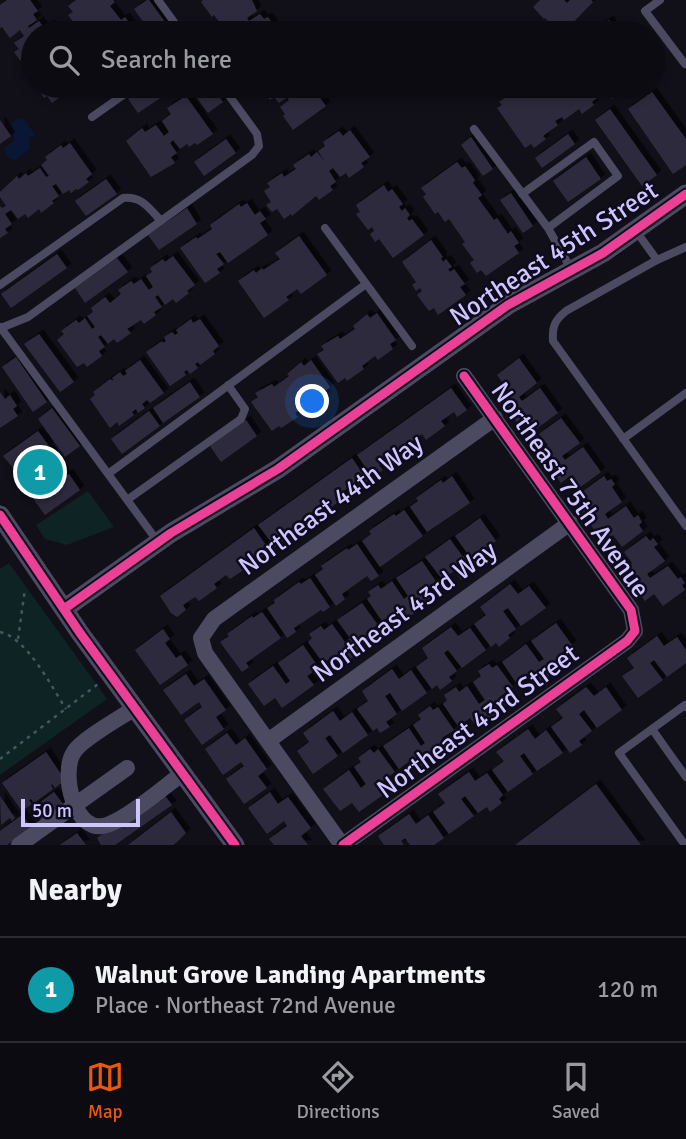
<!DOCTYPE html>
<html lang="en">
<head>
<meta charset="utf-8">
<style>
  :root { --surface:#0d0b12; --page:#16141b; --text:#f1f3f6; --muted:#9a9b9f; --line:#2d2b32; --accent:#ea580c }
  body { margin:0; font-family:Signika,sans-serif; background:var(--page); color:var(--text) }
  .scale { position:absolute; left:21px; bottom:18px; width:119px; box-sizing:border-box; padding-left:7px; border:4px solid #cec6ff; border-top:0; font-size:19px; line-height:24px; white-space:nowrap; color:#cec6ff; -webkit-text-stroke:5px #0e0b1c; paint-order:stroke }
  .you { position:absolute; left:313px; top:402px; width:24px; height:24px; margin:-18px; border:5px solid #fff; border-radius:50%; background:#1a73e8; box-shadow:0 0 0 10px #1a73e833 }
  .badge { display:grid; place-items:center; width:46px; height:46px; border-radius:50%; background:var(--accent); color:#fff; font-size:23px; font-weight:700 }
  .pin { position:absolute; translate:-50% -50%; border:4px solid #fff; box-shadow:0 2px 7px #0006 }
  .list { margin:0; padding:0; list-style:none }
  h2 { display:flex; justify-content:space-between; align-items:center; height:91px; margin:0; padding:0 28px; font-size:30px }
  h2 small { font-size:23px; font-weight:400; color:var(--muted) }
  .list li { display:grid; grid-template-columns:46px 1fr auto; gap:21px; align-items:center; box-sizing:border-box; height:105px; padding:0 28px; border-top:2px solid var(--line) }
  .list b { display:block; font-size:26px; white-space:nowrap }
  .list p { margin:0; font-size:23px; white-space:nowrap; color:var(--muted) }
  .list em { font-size:23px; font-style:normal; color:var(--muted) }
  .icon { flex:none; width:38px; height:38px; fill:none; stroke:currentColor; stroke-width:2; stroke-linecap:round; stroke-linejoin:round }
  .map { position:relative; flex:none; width:686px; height:845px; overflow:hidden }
  .search { position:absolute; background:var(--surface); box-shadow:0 4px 10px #0003; left:21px; right:21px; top:21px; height:77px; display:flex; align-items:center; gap:18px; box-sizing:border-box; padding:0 24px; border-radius:38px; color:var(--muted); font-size:26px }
  .sheet { height:196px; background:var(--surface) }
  nav { display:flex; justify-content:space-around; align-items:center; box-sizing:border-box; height:98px; border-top:2px solid var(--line); background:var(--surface); font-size:19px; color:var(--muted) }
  nav a { display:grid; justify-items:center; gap:4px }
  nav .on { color:var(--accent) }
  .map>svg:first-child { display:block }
  .green { fill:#0e2324 }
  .water { fill:#091735 }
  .building { fill:#2f2b3c; filter:url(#shadow) }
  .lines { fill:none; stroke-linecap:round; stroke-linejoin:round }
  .path { stroke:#475663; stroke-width:2.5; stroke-dasharray:3.5 5; stroke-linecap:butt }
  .service { stroke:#4b4a61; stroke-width:8 }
  .minor { stroke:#4b4a61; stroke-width:16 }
  .tertiary { stroke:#4b4a61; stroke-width:19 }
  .cycleway-casing { stroke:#0e0b1c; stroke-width:13 }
  .cycleway { stroke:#ea4096; stroke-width:9 }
  .labels { text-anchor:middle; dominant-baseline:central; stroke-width:5; stroke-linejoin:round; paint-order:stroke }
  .street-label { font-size:26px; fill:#cec6ff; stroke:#0e0b1c }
</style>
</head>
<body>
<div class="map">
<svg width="686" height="845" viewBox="0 0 686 845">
  <defs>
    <filter id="shadow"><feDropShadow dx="4.5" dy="-4.5" stdDeviation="0" flood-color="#0009"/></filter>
  </defs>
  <rect width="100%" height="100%" fill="#110f18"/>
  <path class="green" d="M88,491L114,527L67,545L45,539L36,525Z
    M9,563L107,699L0,775V569Z"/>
  <path class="water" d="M18,118L24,119L35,135L29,138V149L16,160L10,159L3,149L14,141V134L9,125Z"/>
  <path class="building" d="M7,0H30L38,11L33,14L37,20L28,26L29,28L39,21L44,28L50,24L56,33H33V70L27,62L23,64L14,52L19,49L14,43L24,36L20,30L10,38L2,27L0,28V5Z
    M76,0H113L115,2L110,6L121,20L125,17L136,32L92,33L98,29L95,24L86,31L81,25L77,27L68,15L73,12L68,6Z
    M147,0H149L173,33H151L134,9Z
    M203,0H252L257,11L247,18L249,21L260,14L264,19L268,17L279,33H231L241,27L239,25L230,31L225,24L222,26L214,15L212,17L201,2Z
    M540,0H564L567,3L570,0H591L593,2L563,33H551L546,29L551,24L545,18L544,19L533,7Z
    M609,20L617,33H588Z
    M36,86H75L52,103L47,96L44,98Z
    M148,86H178L138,113L128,99Z
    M188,86H211L223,102L208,113Z
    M260,86H301L295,91L297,94L307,87L311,93L315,91L326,106L293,130L283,116L285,114L280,107L289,100L287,97L279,103L274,97L270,100Z
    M529,86L531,89L535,86H589L598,97L592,102L594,105L582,114L579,109L564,120L562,117L555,121L558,125L543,136L546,139L534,148L531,144L525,148L497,108L502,105L499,102L512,93L514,97Z
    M603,86H633L612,99Z
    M652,92L686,139V165L673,174L628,109Z
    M186,96L213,134L197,145L195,143L189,147L187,144L180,149L173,140L170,143L177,153L171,157L175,163L151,177L126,141L142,128L145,132L156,125L164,136L169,132L162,121L171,114L167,108Z
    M610,109L657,175L642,186L595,120Z
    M0,120L11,136L0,144Z
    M350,130L370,157L361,163L364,167L349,178L346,173L340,177L333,168L329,171L336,182L330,186L333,190L319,200L316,196L292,216L291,214L284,219L277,209L272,212L266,205L271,202L264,191L270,187L267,183L282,173L284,177L296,169L293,165L309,154L311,157L317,152L325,162L318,151L325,146L323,142L339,131L343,136Z
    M568,134L575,144L542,168L535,158Z
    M471,137L493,169L483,176L461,145Z
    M226,139L236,153L204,176L194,162Z
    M70,143L92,174L86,179L89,182L78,190L76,189L71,193L69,190L63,194L56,184L52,186L59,196L52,201L54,203L41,213L39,209L28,218L25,214L18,219L11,210L5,214L12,224L5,229L8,233L0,238V206L2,208L6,206L0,197V192L17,176L19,179L26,173L28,176L40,168L46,177L49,176L41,165L47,160L45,157L61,145L63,148Z
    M586,157L601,179L568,202L553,181Z
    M457,162L462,168L465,166L475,180L473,183L482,195L478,198L494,220L497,218L508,234L511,231L519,243L514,246L519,253L486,276L481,270L477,273L470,263L474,260L462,244L465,242L449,219L445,222L438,212L435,214L423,197L426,194L421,188Z
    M106,179L117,194L86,216L75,201Z
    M384,185L388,192L392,189L403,204L399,207L402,211L405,208L410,215L407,218L409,221L412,219L424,235L393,258L379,239L375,242L370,234L374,231L372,227L368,230L356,214L360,212L356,205Z
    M511,193L533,226L523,233L500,200Z
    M247,203L255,215L260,211L266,219L260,223L268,235L228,263L220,252L216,254L224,264L217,269L220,273L205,283L180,248L196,237L197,239L205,234L212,229L210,225L239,204L241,207Z
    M187,208L197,224L159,250L148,235Z
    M299,236L327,275L301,294L297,289L286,297L289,300L264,318L238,281L254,270L256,273L262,268L263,270L280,259L275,253Z
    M431,240L443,257L441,258L443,262L446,259L452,267L448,269L450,272L454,269L465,284L460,287L466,295L438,315L434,308L429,311L417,295L422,291L420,288L416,291L412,285L416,282L402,262Z
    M57,254L67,268L11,308L1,294Z
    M173,256L195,285L187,291L189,293L176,303L173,299L165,305L158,295L155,297L162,307L154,312L156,315L144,324L141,320L127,329L131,333L117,343L114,339L108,344L101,335L98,337L105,347L99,351L102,356L87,367L84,363L77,367L57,340L64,334L61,331L76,320L79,323L85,318L92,329L95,327L87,316L93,312L91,308L105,297L110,303L121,294L118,290L131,281L134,284L141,279L149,290L153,287L146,276L152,272L150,268L163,259L165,262Z
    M117,258L128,272L85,303L75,288Z
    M377,313L396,340L390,344L393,349L378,360L375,356L362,366L364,369L347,381L345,378L338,383L317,354L324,350L321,346L338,336L340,339L355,329L353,326L367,314L370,318Z
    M191,319L193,323L200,319L219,346L213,351L215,354L200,365L198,362L195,364L198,368L190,374L187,370L184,372L186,375L170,386L146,352L162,341L163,343L166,341L164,337L172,332L175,335L178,333L176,330Z
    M39,334L74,382L60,392L24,344Z
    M16,357L47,402L33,412L2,367Z
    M519,358L537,383L519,397L522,401L540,388L558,413L536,429L528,417L518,424L496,393L505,386L497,375Z
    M140,360L164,393L150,403L147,400L142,404L145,408L138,413L136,409L132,412L134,415L119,426L117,422L110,428L90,399L95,395L93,392L110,379L114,381L112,378L120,372L123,376L127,374L125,371Z
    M311,360L330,387L324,392L327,396L312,407L309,404L295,413L298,417L281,428L279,426L272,431L251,402L258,397L255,393L272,384L274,387L289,376L287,374L301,362L304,366Z
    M190,382L200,397L163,423L153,408Z
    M451,388L467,410L457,417L454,412L441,421L445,426L426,440L422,434L410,443L414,448L395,461L392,456L379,465L383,470L373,478L357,455Z
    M0,392L5,399L10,395L17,406L13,409L18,416L0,428Z
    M52,408L80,446L65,457L38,419Z
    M149,411L160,426L122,454L111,439Z
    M561,418L580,443L562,456L565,460L583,447L601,472L579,488L570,476L561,483L538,452L548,445L539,434Z
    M246,420L257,436L221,462L210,446Z
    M38,431L49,446L47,447L53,455L50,456L60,470L62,469L67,475L69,474L80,490L45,515L34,500L30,492L32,490L3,456Z
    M352,458L368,481L359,488L355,483L342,492L346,497L328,509L325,505L312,513L315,518L297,531L294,526L281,535L285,540L275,547L258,525Z
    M452,476L470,503L427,532L410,507L418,501L416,498L441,480L443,483Z
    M604,476L607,481L611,479L615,484L612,487L622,502L605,514L608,519L626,506L634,518L638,515L642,522L639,525L643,531L622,547L613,535L603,542L581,511L591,504L582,492Z
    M404,510L423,536L380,567L362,541L371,534L369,531L394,514L396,516Z
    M480,518L496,541L484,549L491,559L461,580L454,571L442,579L425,557L450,539L463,557L467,553L455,536Z
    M254,528L270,551L261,558L257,553L244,562L248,567L230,579L226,575L214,584L217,588L199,601L195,597L183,605L186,610L177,617L171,613L160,596Z
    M646,536L650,541L653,538L658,544L654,547L665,561L647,574L650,578L668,566L678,579L681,577L685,583L682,585L685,590L663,606L654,594L645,601L623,571L632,563L624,552Z
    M357,544L379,576L371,581L367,576L342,594L345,599L336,606L315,575L323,569L321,566L347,548L348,550Z
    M422,561L437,583L425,591L432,601L401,622L395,613L382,621L367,599L371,596L368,592L378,585L381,589L392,581L404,599L408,596L396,578Z
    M310,578L330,607L323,612L321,610L294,628L296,632L287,638L267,608L275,603L274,600L299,582L301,584Z
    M510,584L518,594L529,586L546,608L521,626L508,608L503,611L516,629L508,635L510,638L499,647L496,643L491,647L474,624L486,615L480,607Z
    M362,603L378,625L366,633L373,643L342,665L335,655L323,663L308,642L312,638L309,634L321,626L324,630L332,624L345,642L350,638L337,620Z
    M262,612L281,638L246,663L249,667L242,672L220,642L229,636L227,634L252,616L253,618Z
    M556,623L572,645L560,654L567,663L536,686L529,676L517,684L502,662L526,644L539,662L544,659L531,641Z
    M451,627L458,636L470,628L486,650L462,668L448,650L444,653L457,671L449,677L452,681L440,690L437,685L432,689L416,667L428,658L422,648Z
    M163,629L170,639L165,643L176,658L181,655L188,665L160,685L135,650Z
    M657,636L664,646L677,637L686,650V663L667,677L654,660L650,663L663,680L638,698L622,676L634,668L627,658Z
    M303,645L319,668L307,676L314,685L282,708L275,698L264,706L248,684L273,666L286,684L290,681L278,663Z
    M489,664L492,668L497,665L513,687L501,696L508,705L477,727L470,718L458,726L443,704L447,700L444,695L456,687L459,692L467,686L479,704L485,700L473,682L481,676L478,671Z
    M392,669L399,679L411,670L427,693L402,711L390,693L385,696L397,714L386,722L390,727L380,733L377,728L373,731L357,709L368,701L362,691Z
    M186,674L194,686L204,679L226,710L216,717L224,729L202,745L184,720L202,707L199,702L181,715L163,690Z
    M586,687L594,696L606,687L622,710L597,728L584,710L579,714L592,731L579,741L582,745L570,753L551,727L563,718L556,709Z
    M430,706L433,710L438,707L454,730L442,738L449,748L418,770L411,760L399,769L383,746L409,728L421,746L425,743L413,725L421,719L418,715Z
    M333,711L340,721L352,712L368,735L343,753L330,735L325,738L338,756L313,774L297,751L309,742L303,733Z
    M528,729L535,739L546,730L563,753L537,771L524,753L520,756L533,774L508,792L492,770L504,761L496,752Z
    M227,733L236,745L245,738L267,769L258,776L267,788L244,804L226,779L244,766L241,762L223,775L205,749Z
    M370,749L374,753L378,749L395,772L383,781L390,790L359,812L352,803L340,811L323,789L349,770L361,788L366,784L354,767L361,762L358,758Z
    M46,752L65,780L55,788L52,784L51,785L53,789L34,803L31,799L29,800L32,804L22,811L2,783Z
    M469,772L475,781L487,773L503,795L499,799L502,803L490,812L487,807L478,813L465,796L461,799L474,816L449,834L433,812L445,803L438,794Z
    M596,784L641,845H515Z
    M54,792L63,804L41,820L32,808Z
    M162,792L172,805L115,845H101L97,838Z
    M270,792L278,804L288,797L311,828L301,836L308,845H274L269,839L287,826L284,821L267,834L248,808Z
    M0,796L15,818L12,821L10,818L1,825Z
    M171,812L186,833L177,842L173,845H128Z
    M409,814L416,824L428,815L444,838L434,845H410L405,838L401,841L404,845H384L378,836Z
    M22,815L31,827L7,845H0V831Z
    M77,833L86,845H60Z"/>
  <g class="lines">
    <path class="path" d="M0,632C27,638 51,686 66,709
      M18,639L25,589
      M0,759L98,684"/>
    <path class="service" d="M158,0L182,33
      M660,0L645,11L685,64L686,63
      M92,117L136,86
      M474,129L548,228L572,271
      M522,194L594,142L618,176L548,228
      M325,228L412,346
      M636,231L657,260L686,247
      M657,260L566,311C555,320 552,326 553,341L686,526
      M0,285L123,198C142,196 149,208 161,221
      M0,327L1,328L28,317L252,155L259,146L257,134L222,86
      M1,328L158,542
      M623,439L686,393
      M108,474L366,284
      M127,500L241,419L245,409L228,385
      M652,729L686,777
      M685,845L619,753L685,705L686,707"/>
    <path class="minor" d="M135,708C120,718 82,739 74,752C60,772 74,836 107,825C128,818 164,787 183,773
      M268,741L570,523
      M19,845L127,768
      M342,845L205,653L201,638L214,619L495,418
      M343,845L627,641L635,631L631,610L464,376"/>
    <path class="tertiary" d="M0,515L80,633L235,845
      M64,609L171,533L278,469L508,305L603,253L686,194"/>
    <g class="cycleway-casing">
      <path id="cycleway" d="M0,515L80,633L235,845
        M64,609L171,533L278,469L508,305L603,253L686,194
        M343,845L627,641L635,631L631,610L464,376"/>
    </g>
    <use href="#cycleway" class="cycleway"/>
  </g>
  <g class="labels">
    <g class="street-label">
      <text transform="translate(554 254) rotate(-33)">Northeast 45th Street</text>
      <text transform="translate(570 490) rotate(55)">Northeast 75th Avenue</text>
      <text transform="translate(331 505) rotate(-36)">Northeast 44th Way</text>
      <text transform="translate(405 612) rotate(-36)">Northeast 43rd Way</text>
      <text transform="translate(478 722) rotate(-36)">Northeast 43rd Street</text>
    </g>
  </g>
</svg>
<div class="scale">50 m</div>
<div class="you"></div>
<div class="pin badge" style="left:40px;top:472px;background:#0f9aa8">1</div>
<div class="search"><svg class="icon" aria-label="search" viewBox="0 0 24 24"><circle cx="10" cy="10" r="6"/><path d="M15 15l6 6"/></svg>Search here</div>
</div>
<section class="sheet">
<h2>Nearby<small></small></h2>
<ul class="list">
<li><span class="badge" style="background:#0f9aa8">1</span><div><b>Walnut Grove Landing Apartments</b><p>Place · Northeast 72nd Avenue</p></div><em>120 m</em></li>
</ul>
</section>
<nav>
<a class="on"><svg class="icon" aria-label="map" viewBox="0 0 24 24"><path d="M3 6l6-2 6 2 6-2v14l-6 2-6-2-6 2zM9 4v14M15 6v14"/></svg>Map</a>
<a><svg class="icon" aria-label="directions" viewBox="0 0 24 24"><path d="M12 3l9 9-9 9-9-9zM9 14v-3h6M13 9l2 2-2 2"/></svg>Directions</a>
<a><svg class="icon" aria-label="saved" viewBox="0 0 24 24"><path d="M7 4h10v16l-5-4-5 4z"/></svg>Saved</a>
</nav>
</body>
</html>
